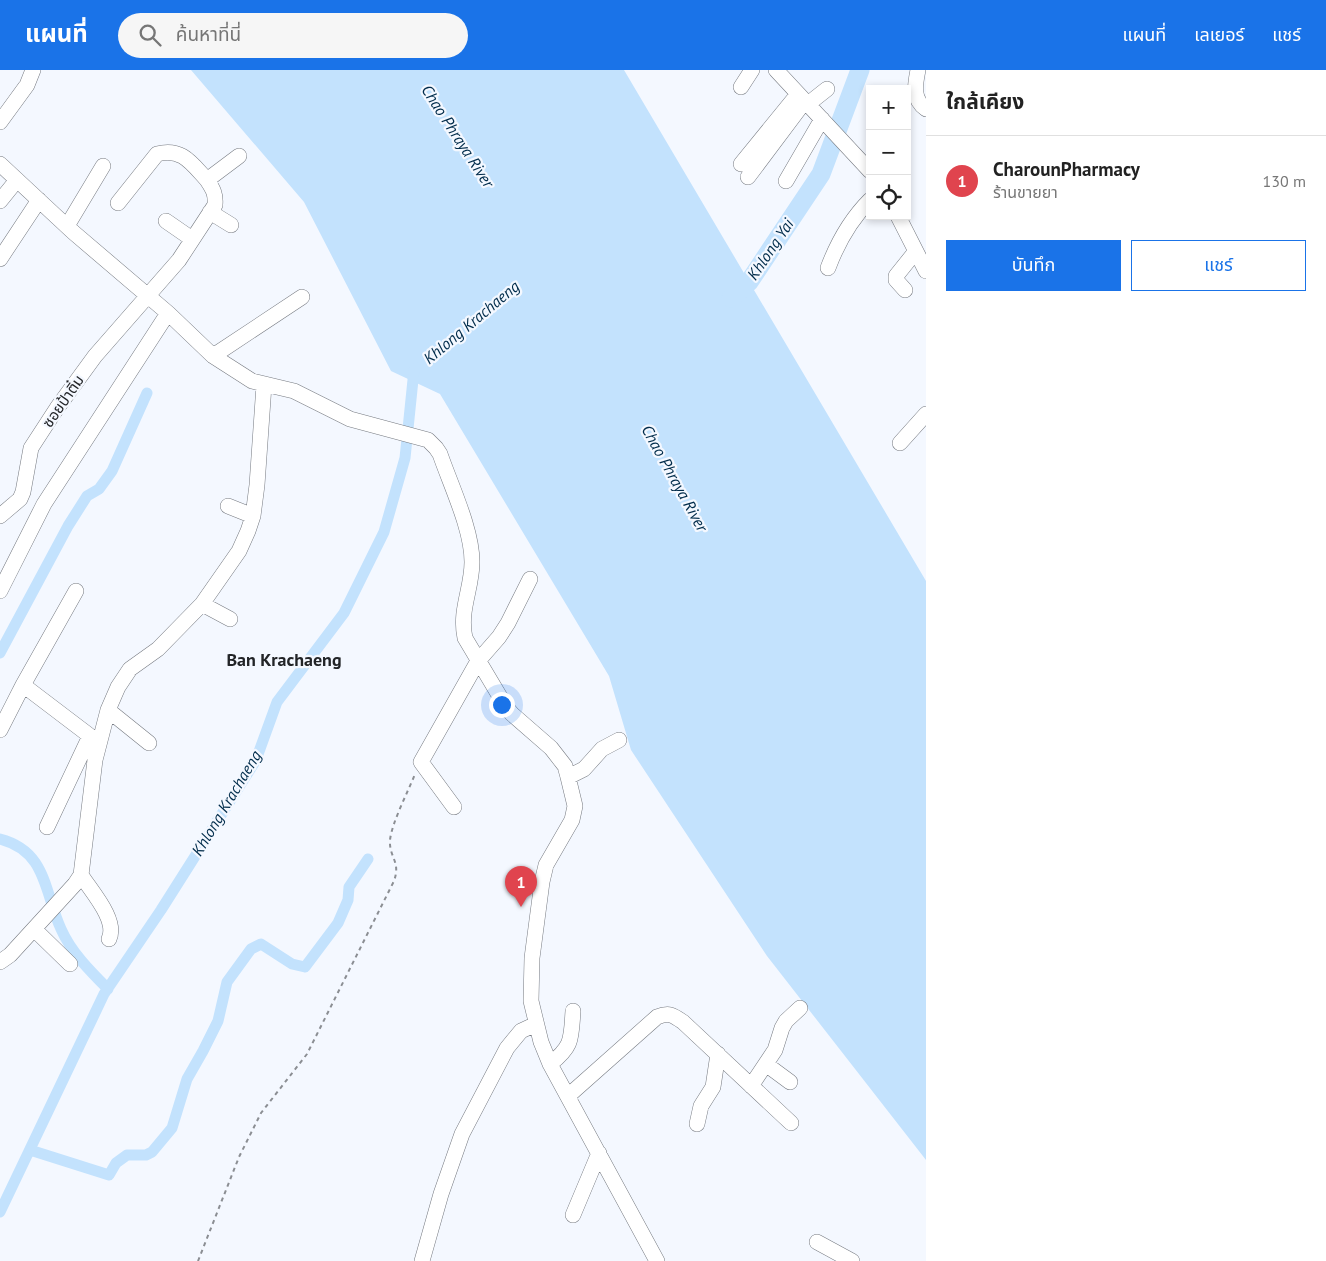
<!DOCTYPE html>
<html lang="th">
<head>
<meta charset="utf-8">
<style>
  :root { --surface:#fff; --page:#f6f6f6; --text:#222; --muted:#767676; --line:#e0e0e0; --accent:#1a73e8 }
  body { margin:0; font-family:"PT Sans","Noto Sans Thai",sans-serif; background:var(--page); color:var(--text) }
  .controls { position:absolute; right:15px; top:15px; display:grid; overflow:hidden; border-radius:0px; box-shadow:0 2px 8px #0003 }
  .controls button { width:45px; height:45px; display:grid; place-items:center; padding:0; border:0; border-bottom:1px solid var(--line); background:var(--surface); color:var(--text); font:25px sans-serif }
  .you { position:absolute; left:501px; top:634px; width:18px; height:18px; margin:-12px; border:4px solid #fff; border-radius:50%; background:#1a73e8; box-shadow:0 0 0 8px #1a73e833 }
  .badge { display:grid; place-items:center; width:32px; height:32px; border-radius:50%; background:var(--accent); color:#fff; font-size:16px; font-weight:700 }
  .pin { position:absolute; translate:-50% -41px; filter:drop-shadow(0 1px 2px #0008) }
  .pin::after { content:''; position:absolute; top:26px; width:18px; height:15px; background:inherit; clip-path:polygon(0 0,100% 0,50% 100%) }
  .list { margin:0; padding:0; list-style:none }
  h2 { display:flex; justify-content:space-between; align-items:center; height:65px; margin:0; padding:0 20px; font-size:21px }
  h2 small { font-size:16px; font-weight:400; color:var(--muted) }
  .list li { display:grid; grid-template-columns:32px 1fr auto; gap:15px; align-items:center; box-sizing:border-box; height:90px; padding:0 20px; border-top:1px solid var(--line) }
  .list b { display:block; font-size:19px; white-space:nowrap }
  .list p { margin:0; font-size:16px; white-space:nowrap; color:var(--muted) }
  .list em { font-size:16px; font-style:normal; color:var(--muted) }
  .actions { display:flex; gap:10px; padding:15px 20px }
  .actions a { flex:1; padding:11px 0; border:1px solid var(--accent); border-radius:0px; text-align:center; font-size:18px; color:var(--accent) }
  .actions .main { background:var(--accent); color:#fff }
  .icon { flex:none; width:28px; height:28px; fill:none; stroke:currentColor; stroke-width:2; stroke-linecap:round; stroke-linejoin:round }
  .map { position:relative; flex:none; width:926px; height:1191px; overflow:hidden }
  header { display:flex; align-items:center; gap:30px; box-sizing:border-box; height:70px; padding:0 25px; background:var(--accent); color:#fff }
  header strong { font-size:24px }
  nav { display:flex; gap:28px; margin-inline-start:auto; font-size:18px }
  .search { width:350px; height:45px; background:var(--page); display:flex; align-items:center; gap:12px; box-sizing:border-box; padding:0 18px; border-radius:28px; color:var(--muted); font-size:19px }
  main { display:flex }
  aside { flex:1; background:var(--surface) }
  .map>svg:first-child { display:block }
  .water { fill:#c3e2fd }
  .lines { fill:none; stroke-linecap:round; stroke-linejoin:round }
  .canal { stroke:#c3e2fd; stroke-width:11 }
  .river { stroke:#c3e2fd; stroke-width:19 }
  .minor-casing { stroke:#767a81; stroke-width:16 }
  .path { stroke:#8b8e93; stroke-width:2; stroke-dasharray:4 4; stroke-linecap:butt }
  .minor { stroke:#fff; stroke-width:15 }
  .labels { text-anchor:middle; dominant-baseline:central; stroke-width:4.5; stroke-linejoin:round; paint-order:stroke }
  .street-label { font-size:15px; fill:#222427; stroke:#f4f8ff }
  .water-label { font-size:16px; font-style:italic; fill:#002c4b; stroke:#f4f8ff }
  .quarter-label { font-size:18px; font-weight:bold; fill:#222427; stroke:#f4f8ff }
</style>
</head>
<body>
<header>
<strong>แผนที่</strong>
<div class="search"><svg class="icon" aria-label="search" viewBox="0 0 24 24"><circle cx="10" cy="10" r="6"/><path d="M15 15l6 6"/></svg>ค้นหาที่นี่</div>
<nav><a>แผนที่</a><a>เลเยอร์</a><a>แชร์</a></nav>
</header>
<main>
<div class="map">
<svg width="926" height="1191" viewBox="0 0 926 1191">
  <rect width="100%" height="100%" fill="#f4f8ff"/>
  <path class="water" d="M191,0H624L926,511V1090L767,886L631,680L609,606L440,324L391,301L304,132Z"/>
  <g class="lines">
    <path class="canal" d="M0,583L68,456L87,426L99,419L112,401L147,323
      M0,769C47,781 44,822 61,859C71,882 90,901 108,919
      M30,1080L109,1105L116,1093L127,1085H146L152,1082L172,1058L187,1009L203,981L218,951L227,912L251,879L261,874L292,894L305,897L338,853L348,830L349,817L368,789
      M0,1142L104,924L161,840L256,690L277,632L344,543L384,462L405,388L414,300L416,298"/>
    <path class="river" d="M731,228L749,212L821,104L860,0"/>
    <g class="minor-casing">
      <path id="minor" d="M776,0L870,101
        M918,0C915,15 912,29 926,39
        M741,17L752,0
        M808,34L827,19
        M0,52L27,15L33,0
        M0,94L73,162L168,243L213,286L252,311L294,321L350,349L428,370L436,378L440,384C451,416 472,459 472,492C472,519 459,540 465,568L506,637L512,644L551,678L565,696L568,707L575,736L572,750L546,795L542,812L532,888L531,931L541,972L550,994L657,1191
        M741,94L798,24
        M748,107L805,31
        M786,111L822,49
        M0,131L17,110
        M118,133L157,84C182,77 192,94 207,110
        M210,142L231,155
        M898,146L926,201
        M166,151L192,169
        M67,156L103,96
        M0,189L39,130
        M828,198C837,174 851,149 870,130
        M905,220L896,210V206L916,181
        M213,286L302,227
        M900,373L926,344
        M228,436L253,446
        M0,446L20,429L23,422L31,378L57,338L95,286L179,190L215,135C216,124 213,119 207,110L239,86
        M0,521L44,434L168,243
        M202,534L230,549
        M23,615L98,672
        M108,640L149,673
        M0,660L23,615L76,521
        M568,707L584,699L602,679L619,670
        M454,737L421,692L478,591L499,567L508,553L530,509
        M47,757L90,666
        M81,805C91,821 118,850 109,869
        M34,859L70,894
        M0,892L10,885L75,814L81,805L95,690L108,640L118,617L130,599L158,579L202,534L239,481L248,461L253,446L257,415L264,315
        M550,994C573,976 571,969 573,941
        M767,995L790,1012
        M751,1016L775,980L782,958L786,951L800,938
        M568,1026L657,947C669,942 673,945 683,952L791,1053
        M697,1054L701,1036L713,1017L718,984
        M573,1145L599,1083
        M817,1172L852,1191
        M422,1191L441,1124L462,1064L507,978L521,961L536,954"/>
    </g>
    <path class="path" d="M198,1191L239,1087L261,1043L307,984L394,811C401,791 389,788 390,770C392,752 408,722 415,704"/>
    <use href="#minor" class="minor"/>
  </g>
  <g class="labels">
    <g class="street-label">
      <text transform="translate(63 331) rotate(-55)">ซอยป้าติ๋ม</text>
    </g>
    <g class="water-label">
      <text transform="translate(458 66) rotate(57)">Chao Phraya River</text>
      <text transform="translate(770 179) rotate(-56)">Khlong Yai</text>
      <text transform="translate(471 252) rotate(-40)">Khlong Krachaeng</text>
      <text transform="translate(675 408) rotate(61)">Chao Phraya River</text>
      <text transform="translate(226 733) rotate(-59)">Khlong Krachaeng</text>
    </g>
    <g class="quarter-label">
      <text x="284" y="589">Ban Krachaeng</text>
    </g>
  </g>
</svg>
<div class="controls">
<button>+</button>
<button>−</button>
<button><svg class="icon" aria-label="locate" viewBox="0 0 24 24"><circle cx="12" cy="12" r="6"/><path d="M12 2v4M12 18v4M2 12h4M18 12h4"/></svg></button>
</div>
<div class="you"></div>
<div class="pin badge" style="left:521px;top:837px;background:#e0444e">1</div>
</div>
<aside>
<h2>ใกล้เคียง<small></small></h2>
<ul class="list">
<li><span class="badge" style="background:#e0444e">1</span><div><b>CharounPharmacy</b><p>ร้านขายยา</p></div><em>130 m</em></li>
</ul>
<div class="actions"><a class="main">บันทึก</a><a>แชร์</a></div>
</aside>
</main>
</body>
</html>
